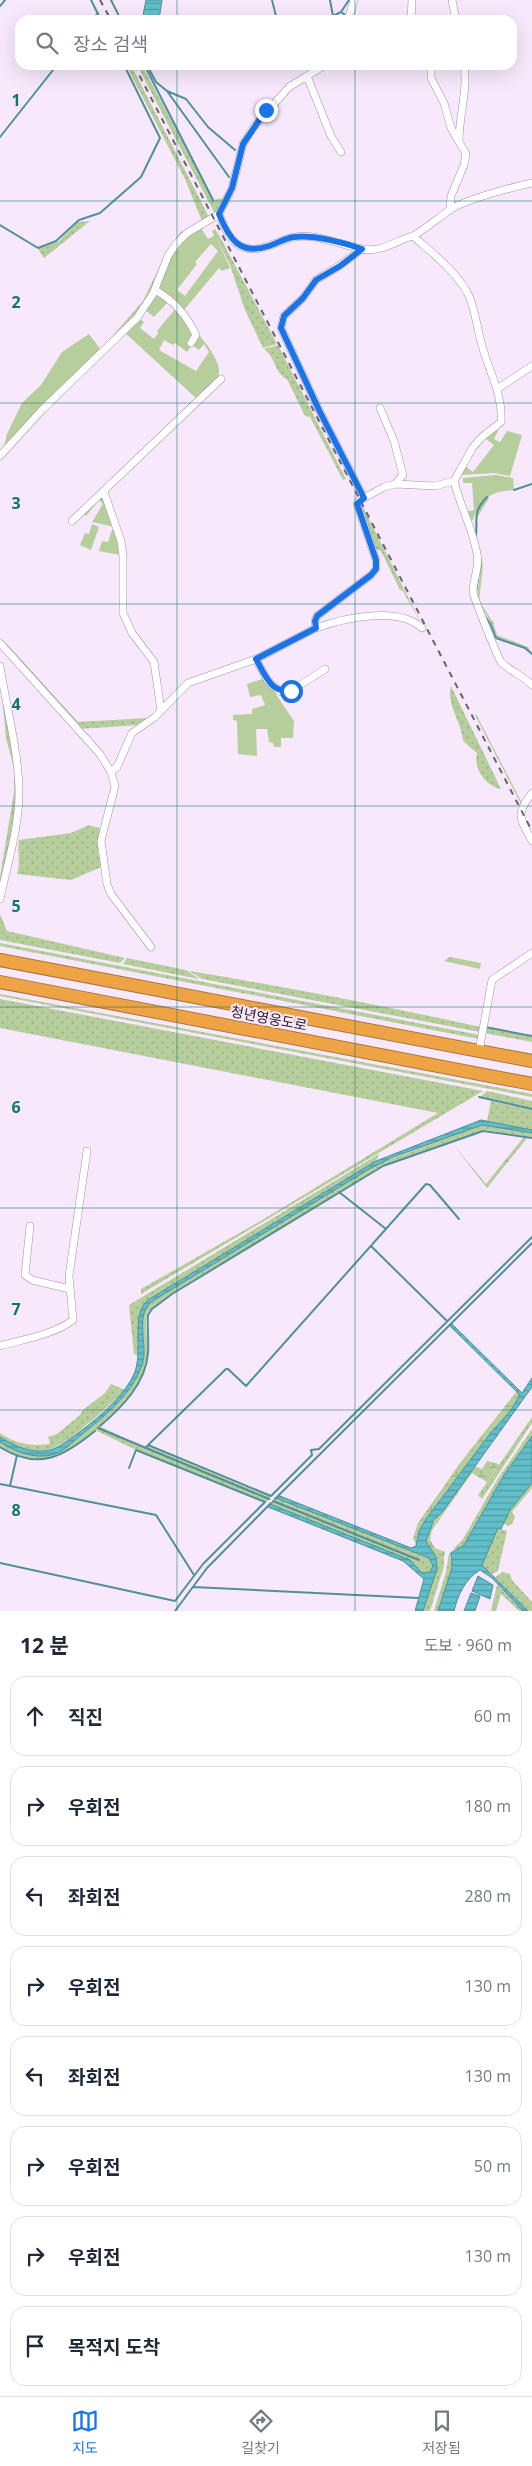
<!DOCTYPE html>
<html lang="ko">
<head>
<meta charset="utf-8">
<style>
  :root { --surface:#fff; --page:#f6f6f7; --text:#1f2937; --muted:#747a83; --line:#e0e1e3; --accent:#1a73e8 }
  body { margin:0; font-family:"Open Sans","Noto Sans KR",sans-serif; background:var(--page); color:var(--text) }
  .stop { position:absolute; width:15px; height:15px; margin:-11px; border:4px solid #1a73e8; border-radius:50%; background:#fff }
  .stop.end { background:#1a73e8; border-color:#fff; box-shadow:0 1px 5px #0008 }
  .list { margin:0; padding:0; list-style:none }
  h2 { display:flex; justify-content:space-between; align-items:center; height:65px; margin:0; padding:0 20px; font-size:21px }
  h2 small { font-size:16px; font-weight:400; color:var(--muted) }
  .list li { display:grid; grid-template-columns:32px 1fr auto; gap:15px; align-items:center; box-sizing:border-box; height:80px; margin:0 10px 10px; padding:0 10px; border:1px solid var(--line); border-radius:15px }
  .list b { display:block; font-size:19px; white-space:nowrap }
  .list em { font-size:16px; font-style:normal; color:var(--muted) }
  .icon { flex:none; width:28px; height:28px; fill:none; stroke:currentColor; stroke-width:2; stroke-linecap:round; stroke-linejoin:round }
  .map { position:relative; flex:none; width:532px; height:1611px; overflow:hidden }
  .search { position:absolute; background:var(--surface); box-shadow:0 5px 20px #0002; left:15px; right:15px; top:15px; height:55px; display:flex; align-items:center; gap:12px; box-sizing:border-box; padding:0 18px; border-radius:15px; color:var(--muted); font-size:19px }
  .sheet { height:785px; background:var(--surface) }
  nav { display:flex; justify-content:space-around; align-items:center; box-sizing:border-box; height:70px; border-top:1px solid var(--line); background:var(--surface); font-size:14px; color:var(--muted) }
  nav a { display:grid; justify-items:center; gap:2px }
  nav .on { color:var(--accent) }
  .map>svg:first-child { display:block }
  .grass { fill:url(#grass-dots) }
  .forest { fill:url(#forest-firs) }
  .wetland { fill:url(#wetland-marsh) }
  .garden { fill:#b6ce9b; fill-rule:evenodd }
  .water { fill:url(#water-rules); stroke:#50909b }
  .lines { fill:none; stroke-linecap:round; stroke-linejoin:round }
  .stream { stroke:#50909b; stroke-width:2 }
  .minor-casing { stroke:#a291a8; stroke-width:8 }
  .motorway-casing { stroke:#a9763c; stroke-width:14 }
  .minor { stroke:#fff; stroke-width:7 }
  .motorway { stroke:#eea445; stroke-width:12 }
  .rail { stroke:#6c626f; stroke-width:2; stroke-dasharray:6 6; stroke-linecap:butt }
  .route { stroke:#1a73e8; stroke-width:6 }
  .grid { fill:none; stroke:#0f766e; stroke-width:1; stroke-opacity:0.55 }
  .labels { text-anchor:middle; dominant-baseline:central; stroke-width:4; stroke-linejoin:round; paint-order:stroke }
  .street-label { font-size:14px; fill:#29222b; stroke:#f7e8fc }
  .grid-label { font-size:16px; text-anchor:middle; font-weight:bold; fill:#0f766e; stroke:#f7e8fc; stroke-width:4; stroke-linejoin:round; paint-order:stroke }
</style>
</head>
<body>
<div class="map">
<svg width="532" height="1611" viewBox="0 0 532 1611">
  <defs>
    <pattern id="grass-dots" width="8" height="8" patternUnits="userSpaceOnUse" patternTransform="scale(1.25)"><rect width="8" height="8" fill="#b6ce9b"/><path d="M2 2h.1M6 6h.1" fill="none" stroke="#9cb186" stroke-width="1.8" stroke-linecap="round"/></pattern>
    <pattern id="forest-firs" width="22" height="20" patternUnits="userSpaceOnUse" patternTransform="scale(1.25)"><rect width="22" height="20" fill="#b6ce9b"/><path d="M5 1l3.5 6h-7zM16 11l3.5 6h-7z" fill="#9cb186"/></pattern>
    <pattern id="wetland-marsh" width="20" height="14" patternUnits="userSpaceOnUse" patternTransform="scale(1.25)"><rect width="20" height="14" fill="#b6ce9b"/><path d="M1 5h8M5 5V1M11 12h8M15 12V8" fill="none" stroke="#9cb186"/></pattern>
    <pattern id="water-rules" width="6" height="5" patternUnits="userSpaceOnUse" patternTransform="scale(1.25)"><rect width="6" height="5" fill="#60bfcb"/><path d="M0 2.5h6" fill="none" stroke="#4f9ba5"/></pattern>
  </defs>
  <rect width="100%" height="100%" fill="#f7e8fc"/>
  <path class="grass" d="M126,65H131L209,217L202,221L185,179Z
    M137,65H142L213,200L224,198L215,214Z
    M90,221L44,258L38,249L59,241L78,222Z
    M181,231L183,232L174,243L138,314L109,340L143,301L166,253Z
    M220,237L277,344L263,348L245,310L230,265L217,239Z
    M278,345L346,479L343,480L310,417L305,416L287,379C275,374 275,356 264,349Z
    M488,497L489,498L477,518V539L483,566L479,601L493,622L497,635L528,647L532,653L525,647L496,637L491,622L477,600L481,563L475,539V520L480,506Z
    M361,503L422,625L403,591L400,590L381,551L375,549L359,505Z
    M6,643L78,722L148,718L139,725L78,729L4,645Z
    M0,676L17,772L16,811L0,890V877L14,792V768L6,738Z
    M451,686L501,789C486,786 473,769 477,753L463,741C462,723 446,705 451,686Z
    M476,714L522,803L521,804L475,715Z
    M89,825L102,829L98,853L102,865L99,868L71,880L17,874C21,863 17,852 19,840L71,833Z
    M0,914L7,931L125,958L120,963L0,940Z
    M0,943L480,1035L479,1039L0,946Z
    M127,958L186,970L199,979L123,964Z
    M189,971C287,987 384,1006 481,1027L480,1032L202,979Z
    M0,994L532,1094V1097L0,996Z
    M0,999L483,1091L141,1294V1289L264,1219L438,1113L0,1028Z
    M485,1027L532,1036V1042L484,1033Z
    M487,1091L532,1101V1108L480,1097Z
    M491,1101L532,1110V1130L487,1121Z
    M482,1125L532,1133V1137L485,1130L383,1166L172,1293L148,1312C143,1325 149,1340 147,1354C145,1386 119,1405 99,1426L146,1448L147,1446L271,1497L267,1502L134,1449L95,1430C62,1457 40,1470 0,1446V1442C17,1451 35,1460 55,1454C64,1451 72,1442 80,1436C104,1416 131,1396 142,1365C149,1345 134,1318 151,1302L377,1164Z
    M379,1154L376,1161L148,1300C134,1314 140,1337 139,1356L134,1354L129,1305Z
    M111,1384L125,1390C112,1403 99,1415 85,1426C54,1453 37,1460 0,1437V1433C14,1443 31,1447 48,1444L50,1443L48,1437L57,1434L80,1415L83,1410L105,1393Z
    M532,1417V1423L482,1499L478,1495Z
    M532,1429V1436L504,1475L464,1545L460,1549L453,1550L450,1557L452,1568L438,1611H434L446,1572L449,1554L463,1539L497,1480Z
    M532,1483V1488L512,1512L515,1517L512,1524L508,1526L503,1523L510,1510Z
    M276,1498L429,1558L433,1566L430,1572L422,1573L410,1560L270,1504Z
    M498,1528L507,1531L498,1571L492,1574L482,1565Z
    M444,1556V1566L430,1611H423L437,1569L436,1557Z
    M503,1572L510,1574L512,1580L532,1602V1611H528L495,1577Z
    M497,1585L523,1611H519L501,1594L496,1611H491Z"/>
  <path class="forest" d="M450,957L481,963L480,969L444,961Z"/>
  <path class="wetland" d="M523,1138H527L487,1188L451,1142L486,1184Z
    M517,1391L520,1395L511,1410L489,1435L426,1519L419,1531L416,1545L413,1538L418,1523L460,1463Z
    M487,1461L499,1464L487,1482L472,1473L432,1530L430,1540L435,1548L445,1552L444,1556L436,1557L426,1541C435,1513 457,1490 474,1466L482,1469Z"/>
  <path class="garden" d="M201,228L208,239L214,236L212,231L215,229L220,237L217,239L230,268L222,271L219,268L184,310L158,288C166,263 176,241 201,228ZM211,244L218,251L185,296L177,290L197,264L195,262Z
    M156,292L169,301L154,317L145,310Z
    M176,308C186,321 226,359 218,376C215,384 203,392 196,398L124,332L139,318L144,322L140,328L154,339L158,333L157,331ZM164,340L173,345L175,343L187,352L192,345L199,350L204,344L209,352L196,371L159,350Z
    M89,334L101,350L3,450L7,434L22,403L41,385L62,352Z
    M497,429L498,431L494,439L500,442L507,431L522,435L510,476L494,473L461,475L465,466L473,472L494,445L485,438Z
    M496,475L513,478L514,490C491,491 481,498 473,520L468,521L465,512L474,510L472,483H463V478Z
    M104,493L115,527L92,522L103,504L99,500L86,516L83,513Z
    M92,524L99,527L91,550L80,545L85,533L89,534Z
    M112,530H115L120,555L99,551L102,541L108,542Z
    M265,678L294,721L293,738H281V747H274L273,743L269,742L267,729H256L257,756L238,754L237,721L233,720V715L252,714V709L265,705L261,695L250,697L247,684Z"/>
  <path class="water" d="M146,0H162L159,20H142Z
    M481,1120L532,1130V1133L482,1125L393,1157L369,1169L151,1302C134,1318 149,1345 142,1365C131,1396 104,1416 80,1436C72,1442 64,1451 55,1454C35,1460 16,1452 0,1442V1437C19,1449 42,1458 63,1444C88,1426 121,1402 134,1374C144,1352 130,1314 148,1300L376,1161Z
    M452,1324L522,1393L532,1378V1387L443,1511L434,1520L426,1541L436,1557L437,1569L423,1611H415L424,1579L403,1561L268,1507L270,1504L410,1560L422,1573L430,1572L433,1566L429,1558L276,1498L280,1496L411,1548L416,1546L419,1531L426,1519L489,1435L511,1410L520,1395L450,1326Z
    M532,1436V1483L510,1510L501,1529L498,1528L482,1565L528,1611H523L492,1578L480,1570C465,1579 458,1595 454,1611H438L452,1568L451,1553L464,1545L504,1475Z
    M478,1576L493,1585L490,1599L472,1591Z
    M471,1593L480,1596L475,1611H464Z"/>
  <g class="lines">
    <path class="stream" d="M91,0L101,20
      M111,0L121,20
      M272,0L277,20
      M330,0L333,16
      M0,6L5,0
      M341,12L344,14V20
      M92,20L98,13
      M325,20L341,12L349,0
      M296,65H310
      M145,66L213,200
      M145,66L148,67L156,82L167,91L229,177
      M167,91L186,99L208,127L235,150
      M0,137L57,65
      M0,225L38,248L56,241L79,220L100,213L141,177L160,138L124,65
      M514,490L532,484
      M476,536C478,517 472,513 487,497
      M476,592L478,579
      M484,615L490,623L496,638L525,648L532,654
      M485,1027L532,1036
      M479,1097L532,1109
      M339,1192L386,1229
      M371,1246L447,1321
      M100,1426C122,1407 146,1383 148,1353C149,1341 147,1328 148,1315L152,1309L172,1294L383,1166L483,1131L532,1138
      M98,1428L269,1499
      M148,1445L271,1496L312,1455L311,1450L319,1449L532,1237
      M0,1447C39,1471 63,1457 95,1431
      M145,1448L226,1369H228L246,1386L426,1184L430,1185L459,1219
      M0,1484L156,1515L194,1575
      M10,1486L17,1455
      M275,1499L532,1243
      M273,1501L419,1560
      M0,1563L175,1601L203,1564L265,1502L136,1450L129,1468
      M193,1587L418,1598
      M175,1611L207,1568L271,1503"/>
    <g class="minor-casing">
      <path id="minor" d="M452,0L456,20
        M348,20L354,0
        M411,20L412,0
        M431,65V78L444,103L451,128L466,154L464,165L451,196L450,210
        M307,76L331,136L341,152
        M459,141C459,115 468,91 464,65
        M219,214C224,226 230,243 243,247C261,254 277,240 294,237C316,233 341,245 362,249C381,253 395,241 413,236C432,253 455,270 468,294C476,310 477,331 483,349C490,373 503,396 501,422L482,437L473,447L454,481C460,506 473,529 477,554C480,566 473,579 473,592C474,598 498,658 501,662C510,671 523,676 532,685
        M413,236C427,228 438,218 451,209C467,199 513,187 532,183
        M362,249L339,266L316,280L303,298L284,316L281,328L319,410L364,498
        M155,290C173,300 187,316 196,335L191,343
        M497,389L532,366
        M380,408L394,441L403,475L395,484
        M0,456L41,411L137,318L153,294L168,256L176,244L187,233L219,214L232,188L243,144L253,128L289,87L325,65
        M104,492L121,541L123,556V613L132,633L154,662L161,711
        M72,521L221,379
        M316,628C344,618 398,606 422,628
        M0,643L100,754L111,772L115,786L101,841L107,884L111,894L151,947
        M256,659L268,681L281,692L291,691L325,669
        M0,666C6,706 19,753 19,793C19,828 7,865 0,899
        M111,772L117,767L132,733L155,717L188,683L256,659L316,628L315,621L317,616L371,575L376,569V560L357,504L360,500L384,487L395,484L435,486L454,481
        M532,793C515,815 520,818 532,841
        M479,1051L492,980L532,953
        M30,1226L25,1275L32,1280L70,1289
        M0,1346C24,1339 53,1335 73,1320L69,1276L87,1151"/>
    </g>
    <g class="motorway-casing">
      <path id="motorway" d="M0,960L532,1061
        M0,982L532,1084"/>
    </g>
    <use href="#minor" class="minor"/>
    <use href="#motorway" class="motorway"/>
    <path class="rail" d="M100,0L111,20
      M134,65L532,831"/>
  </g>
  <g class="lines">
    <path class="route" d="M266,110L243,144L232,188L219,214C229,239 240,256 269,246C278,243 285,238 294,237C312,234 345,243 362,249L340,266L316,280L303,298L284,316L281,328L319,410L364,498L357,504L376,560V569L371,575L317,616L315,621L316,628L256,659C265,675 271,693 291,691"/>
  </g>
  <path class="grid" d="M177,0V20M355,0V20M177,65V1611M355,65V1611M0,201H532M0,403H532M0,604H532M0,806H532M0,1007H532M0,1208H532M0,1410H532"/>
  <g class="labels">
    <g class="street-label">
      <text transform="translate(269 1018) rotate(11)">청년영웅도로</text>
    </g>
  </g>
  <g class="grid-label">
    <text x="16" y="106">1</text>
    <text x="16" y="308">2</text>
    <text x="16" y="509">3</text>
    <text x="16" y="710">4</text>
    <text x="16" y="912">5</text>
    <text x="16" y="1113">6</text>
    <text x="16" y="1315">7</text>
    <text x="16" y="1516">8</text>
  </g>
</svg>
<div class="stop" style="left:291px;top:691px"></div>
<div class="stop end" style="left:266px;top:110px"></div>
<div class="search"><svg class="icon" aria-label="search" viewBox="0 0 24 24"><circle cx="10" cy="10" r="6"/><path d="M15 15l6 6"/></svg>장소 검색</div>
</div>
<section class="sheet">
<h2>12 분<small>도보 · 960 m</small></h2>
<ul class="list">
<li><svg class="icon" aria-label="ahead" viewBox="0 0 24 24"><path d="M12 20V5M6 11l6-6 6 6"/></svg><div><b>직진</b></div><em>60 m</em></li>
<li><svg class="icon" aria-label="right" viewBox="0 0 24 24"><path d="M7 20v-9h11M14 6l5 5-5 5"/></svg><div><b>우회전</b></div><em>180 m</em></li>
<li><svg class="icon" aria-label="left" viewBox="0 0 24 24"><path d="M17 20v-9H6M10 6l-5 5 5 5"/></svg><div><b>좌회전</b></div><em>280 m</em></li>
<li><svg class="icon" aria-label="right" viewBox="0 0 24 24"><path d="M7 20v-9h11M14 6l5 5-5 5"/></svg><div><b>우회전</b></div><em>130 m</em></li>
<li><svg class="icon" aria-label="left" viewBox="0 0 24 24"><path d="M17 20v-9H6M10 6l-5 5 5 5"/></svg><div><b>좌회전</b></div><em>130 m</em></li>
<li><svg class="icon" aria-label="right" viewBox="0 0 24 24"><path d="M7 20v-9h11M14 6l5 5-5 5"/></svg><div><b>우회전</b></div><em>50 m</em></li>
<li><svg class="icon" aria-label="right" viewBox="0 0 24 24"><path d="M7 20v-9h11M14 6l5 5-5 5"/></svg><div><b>우회전</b></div><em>130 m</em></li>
<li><svg class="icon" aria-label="arrive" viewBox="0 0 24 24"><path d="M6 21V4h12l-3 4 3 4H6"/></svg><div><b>목적지 도착</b></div></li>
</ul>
</section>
<nav>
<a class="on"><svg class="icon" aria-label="map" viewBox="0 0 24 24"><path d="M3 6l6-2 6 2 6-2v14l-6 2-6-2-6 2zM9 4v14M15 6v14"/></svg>지도</a>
<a><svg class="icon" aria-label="directions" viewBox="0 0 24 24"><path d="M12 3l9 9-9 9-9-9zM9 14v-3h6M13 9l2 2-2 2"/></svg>길찾기</a>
<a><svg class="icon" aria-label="saved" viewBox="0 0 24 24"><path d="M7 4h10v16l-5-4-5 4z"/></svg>저장됨</a>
</nav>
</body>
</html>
